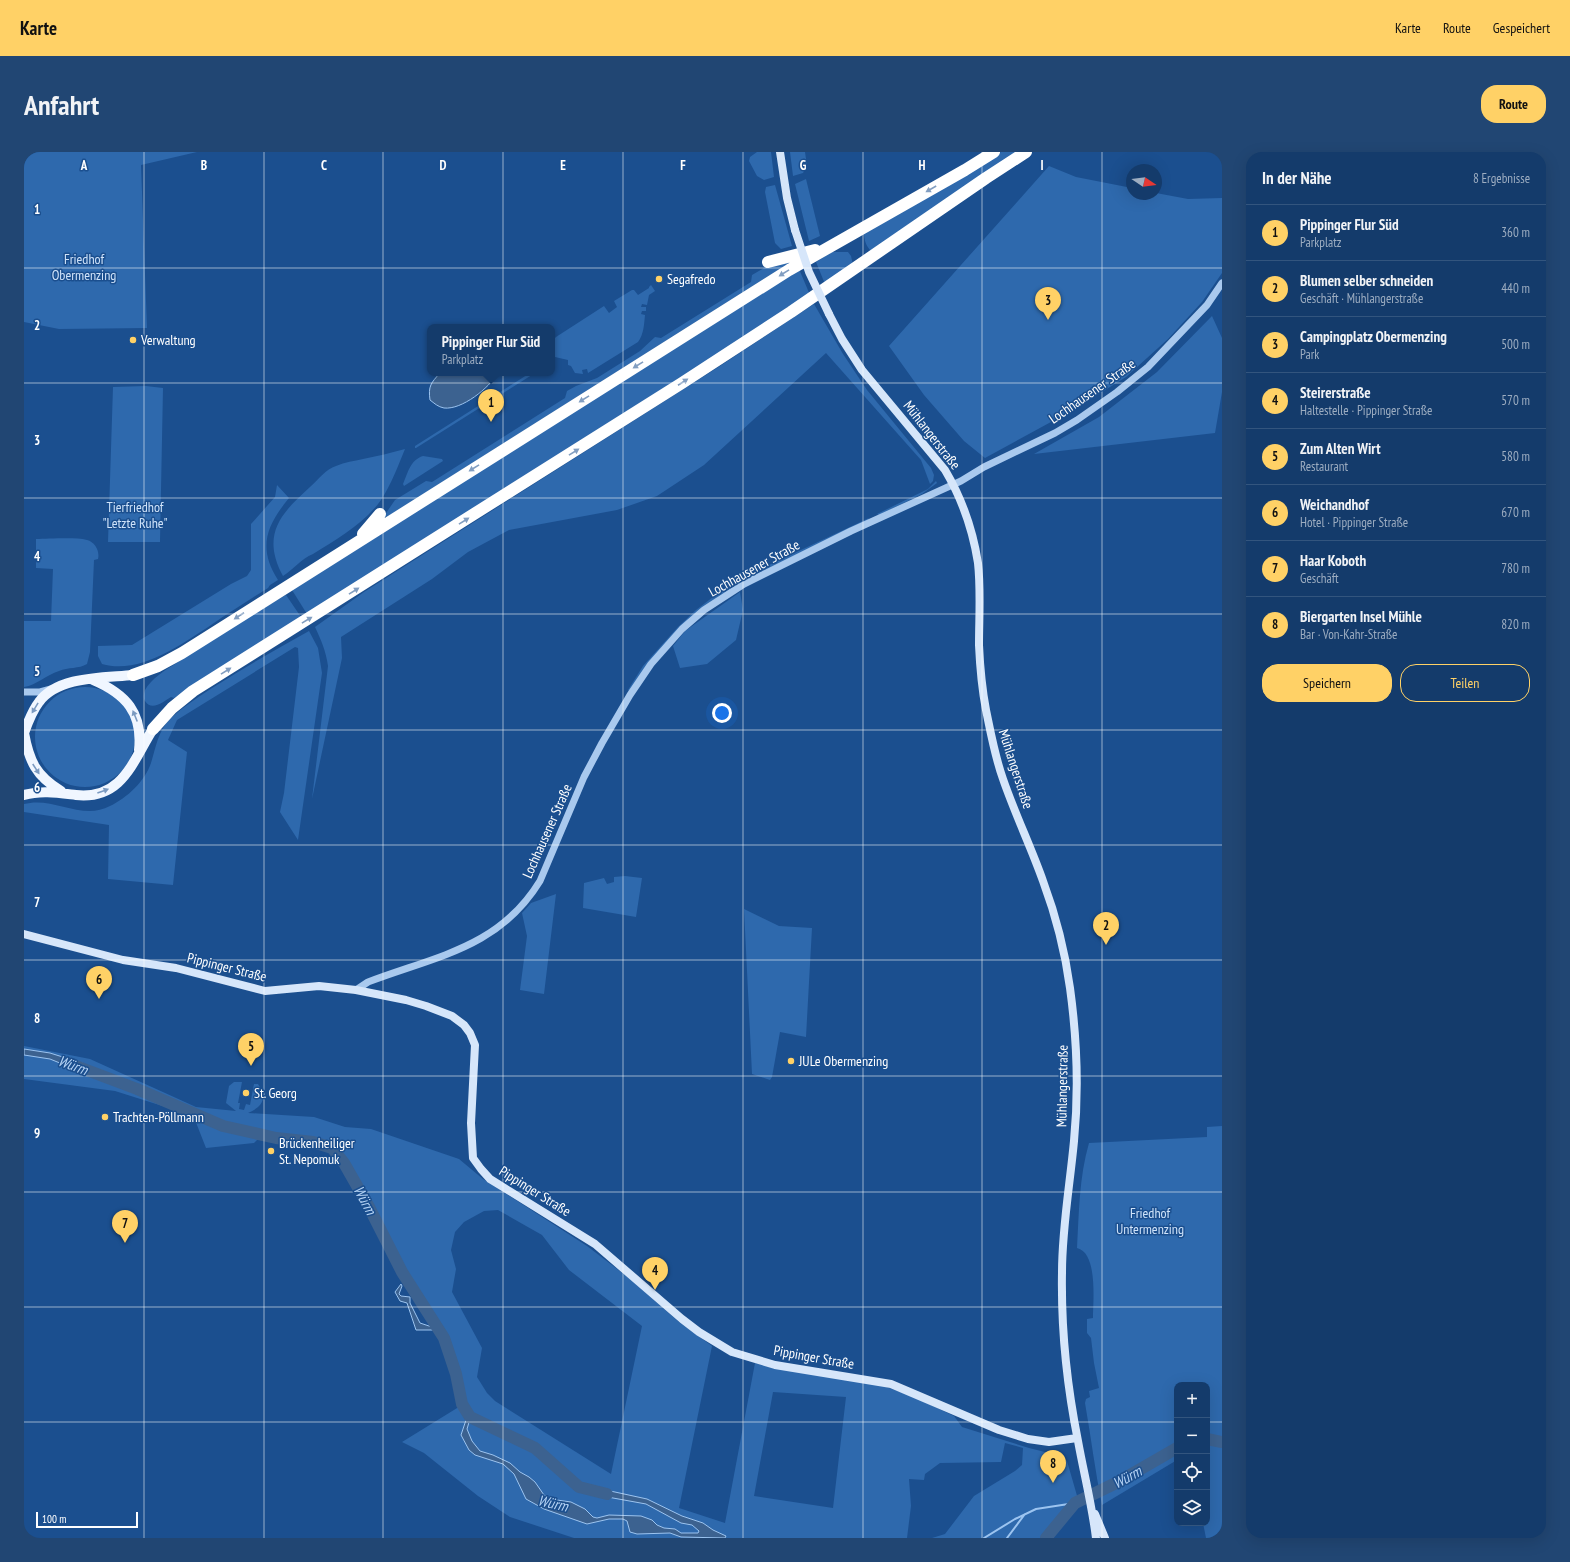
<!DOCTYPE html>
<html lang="de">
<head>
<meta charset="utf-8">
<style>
  :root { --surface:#143b6b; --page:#214673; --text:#f1f3f6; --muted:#9dadc1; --line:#33557e; --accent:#ffd166 }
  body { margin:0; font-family:"PT Sans Narrow",sans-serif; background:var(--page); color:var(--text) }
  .controls { position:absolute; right:12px; bottom:12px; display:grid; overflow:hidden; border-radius:8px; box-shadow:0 4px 16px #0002 }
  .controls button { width:36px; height:36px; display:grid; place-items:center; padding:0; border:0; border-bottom:1px solid var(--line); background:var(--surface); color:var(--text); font:20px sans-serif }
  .compass { position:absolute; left:1102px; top:12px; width:36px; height:36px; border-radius:50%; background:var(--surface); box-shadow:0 4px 16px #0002; rotate:103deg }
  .scale { position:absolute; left:12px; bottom:10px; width:102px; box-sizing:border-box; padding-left:4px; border:2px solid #fff; border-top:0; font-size:11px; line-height:14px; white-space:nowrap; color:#fff; -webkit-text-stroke:3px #1b4f8f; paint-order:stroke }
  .you { position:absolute; left:698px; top:561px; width:14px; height:14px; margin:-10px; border:3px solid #fff; border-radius:50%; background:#1a73e8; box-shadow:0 0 0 6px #1a73e833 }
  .badge { display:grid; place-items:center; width:26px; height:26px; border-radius:50%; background:var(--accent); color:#111; font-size:13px; font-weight:700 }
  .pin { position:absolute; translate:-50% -33px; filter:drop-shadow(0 1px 2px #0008) }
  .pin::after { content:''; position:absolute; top:21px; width:14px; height:12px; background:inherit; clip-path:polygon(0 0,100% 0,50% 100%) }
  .popup { position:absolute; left:403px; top:172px; width:128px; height:52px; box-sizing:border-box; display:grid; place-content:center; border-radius:8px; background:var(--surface); filter:drop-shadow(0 1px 3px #0005); font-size:13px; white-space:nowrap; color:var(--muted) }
  .popup b { font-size:15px; color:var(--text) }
  .popup::after { content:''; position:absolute; left:50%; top:100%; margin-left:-8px; border:8px solid transparent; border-top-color:var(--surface) }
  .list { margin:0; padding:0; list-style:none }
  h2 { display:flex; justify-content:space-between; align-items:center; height:52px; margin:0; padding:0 16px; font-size:17px }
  h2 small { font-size:13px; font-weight:400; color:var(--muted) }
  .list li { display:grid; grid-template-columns:26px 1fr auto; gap:12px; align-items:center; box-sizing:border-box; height:56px; padding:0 16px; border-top:1px solid var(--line) }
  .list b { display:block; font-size:15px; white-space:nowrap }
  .list p { margin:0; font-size:13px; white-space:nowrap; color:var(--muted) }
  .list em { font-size:13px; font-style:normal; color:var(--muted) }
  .actions { display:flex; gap:8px; padding:12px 16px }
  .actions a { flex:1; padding:9px 0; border:1px solid var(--accent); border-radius:16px; text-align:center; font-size:14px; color:var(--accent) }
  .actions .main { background:var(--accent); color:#111 }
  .icon { flex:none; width:22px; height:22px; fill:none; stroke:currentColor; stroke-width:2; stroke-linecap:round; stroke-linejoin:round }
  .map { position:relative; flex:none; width:1198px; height:1386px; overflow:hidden; border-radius:16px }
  header { display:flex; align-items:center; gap:24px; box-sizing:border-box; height:56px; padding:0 20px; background:var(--accent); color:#111 }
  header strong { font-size:19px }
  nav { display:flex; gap:22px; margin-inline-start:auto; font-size:14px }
  .intro { display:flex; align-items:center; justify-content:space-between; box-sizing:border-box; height:96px; padding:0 24px }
  h1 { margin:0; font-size:28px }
  .button { padding:10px 18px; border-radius:16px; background:var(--accent); color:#111; font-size:14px; font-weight:700 }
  main { display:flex; gap:24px; padding:0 24px }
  aside { flex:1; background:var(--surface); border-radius:16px; box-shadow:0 4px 16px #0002 }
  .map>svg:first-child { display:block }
  .green { fill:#2e69ad; fill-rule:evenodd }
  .water { fill:#3c6290; stroke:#9cc4f0 }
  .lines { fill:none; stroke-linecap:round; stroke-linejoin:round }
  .stream { stroke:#9cc4f0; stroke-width:2 }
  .river { stroke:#3c6290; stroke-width:12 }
  .tertiary { stroke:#a9c9ee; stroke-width:7 }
  .secondary { stroke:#d6e6fa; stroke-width:8 }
  .primary { stroke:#f0f6ff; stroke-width:10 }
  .motorway { stroke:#fff; stroke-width:12 }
  .secondary-bridge { stroke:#d6e6fa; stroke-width:8 }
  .oneway { fill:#829ec1 }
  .oneway2 { fill:#7b9ac1 }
  .grid { fill:none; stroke:#fff; stroke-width:1; stroke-opacity:0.55 }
  .poi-dot { fill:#ffd166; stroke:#1b4f8f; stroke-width:1.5 }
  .labels { text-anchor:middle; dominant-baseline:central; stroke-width:3; stroke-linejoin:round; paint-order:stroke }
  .park-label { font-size:14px; fill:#cfe3fa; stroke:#1b4f8f }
  .poi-label { font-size:14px; fill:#fff; stroke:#1b4f8f; text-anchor:start }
  .street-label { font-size:14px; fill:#fff; stroke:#1b4f8f }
  .water-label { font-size:15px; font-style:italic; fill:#b5d3f5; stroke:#1b4f8f }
  .grid-label { font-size:13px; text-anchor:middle; font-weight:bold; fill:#fff; stroke:#1b4f8f; stroke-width:3; stroke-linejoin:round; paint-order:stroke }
</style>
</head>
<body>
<header>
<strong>Karte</strong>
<nav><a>Karte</a><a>Route</a><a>Gespeichert</a></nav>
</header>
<div class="intro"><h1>Anfahrt</h1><a class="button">Route</a></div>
<main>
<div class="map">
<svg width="1198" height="1386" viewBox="0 0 1198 1386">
  <rect width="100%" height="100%" fill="#1b4f8f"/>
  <path class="green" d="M0,0H173L117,13L123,176L35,177L0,170Z
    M733,0H747L750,25L740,28L733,24L725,9L726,5Z
    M766,0H781L783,14L779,21L769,24Z
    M977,0H996L847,99C842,94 840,88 840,80Z
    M1025,14L1052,25L1108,36V42L1132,41L1164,47L1198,46V121L1178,150L1144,187L1102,225L1049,258L961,306L940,289L900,243L865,194Z
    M782,27L796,84L785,89L771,32Z
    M751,33L768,94L757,97L751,91L741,40L742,35Z
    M808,100H824L827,104L829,113L801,132L792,110Z
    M764,109L765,111L363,365L360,364L371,348L402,329L408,330L541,246L543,239L552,234L573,226L616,199L631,185L637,186L727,130L728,123L745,113Z
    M775,117L786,143L283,462L268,438Z
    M627,133L631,139L625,143L623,153L618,152L617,155H622V159H618L617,162L621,163C620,172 620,182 614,190L564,221L563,217L558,218L559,222L551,221L547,214L544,213V208L531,205L530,211L528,210V189L532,185L580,154L585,161L593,155L590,149L608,138H610L614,143L625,136V135Z
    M790,152L819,202L843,238L907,316L910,323L909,329L906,332L897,308L802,201L680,313L633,344L593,358L485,378L444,400L408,427L317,485L318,506L288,647L304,514C302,499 297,488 291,475L340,440L696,214Z
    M1188,164L1198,186V240L1191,281L1010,302L1075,265L1133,220Z
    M506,221H511L392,296H391V294Z
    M122,234L139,236L136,390H84L89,235Z
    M381,297C374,314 367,333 357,348C340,372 313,387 289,402C277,407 270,417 259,424C237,383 256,362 286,335C294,328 302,317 312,314C321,310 330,309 339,307C353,304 367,301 381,297Z
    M399,304L418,307L419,309L380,334L379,332C384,321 386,308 399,304Z
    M912,329L913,331L898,342L855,363L853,362L904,337Z
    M253,333L265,346C243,373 233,395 254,428L246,433L244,436C225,448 206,460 187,473C158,492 116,523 78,512L74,504V494L108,493L207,432L223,424L227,418V372L251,345Z
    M845,366L844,368L729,424L695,444L674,460L605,539L604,538L619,514L654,475L672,458L693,442L728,421Z
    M12,387C25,387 51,385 63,388C71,390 76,399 74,407L70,408L66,500L63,512C55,517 44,515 35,519C22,523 13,533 0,535V469H27L29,417L12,416Z
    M716,440L719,458L712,488L683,512L656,516L649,494L661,479Z
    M262,443L277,465L150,546L147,545C140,549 128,560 121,549C119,546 120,541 121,538C127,527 141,518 151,512C186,487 225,464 262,443Z
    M285,479L294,496L298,521L274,688L256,660L260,641L275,515L274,496L271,495L153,568L144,588L163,600L149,733L84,727L85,673L0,660V652C29,644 58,669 86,654C103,646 121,629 127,611C132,595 134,579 146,567C160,554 177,543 193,533C223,514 254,496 285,479Z
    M11 585a50 50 0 1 1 100 0a50 50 0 1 1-100 0Z
    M601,724L618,726L612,765L559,756L560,731L580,726L583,732L590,730V725Z
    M532,742L520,842L496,838L503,784L498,761L507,751Z
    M720,757L755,774L788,776L782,885L756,880L748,925L746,928L728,922Z
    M0,894L66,907L172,955L212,959L202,951L205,934L210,930H218L214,951H216L215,957L220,958L222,952L226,953L230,932H234C244,947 238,955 224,961L290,965L321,975L347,977L435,1007L459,1027L563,1094L605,1126L655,1170L688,1194L655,1356L701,1371L731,1211L749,1216L857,1233L890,1245L930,1264L938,1275L1005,1296L1037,1304L1043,1309L1056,1354L1037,1370L1024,1386H908L921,1382L950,1344L991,1319L998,1313L999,1296L981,1291L977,1310L916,1311L901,1322L900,1328L885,1327L887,1354L883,1386H550L486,1365L454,1344L400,1301L378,1290L438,1253L432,1225L419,1184L385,1134L344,1060L321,1012L290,989L234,987L230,991L182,996L171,968L148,957L91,939L0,927ZM474,1058L518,1083L545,1118L618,1174L587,1322L471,1249L463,1241L453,1225L458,1196L428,1140L432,1117L427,1098L431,1080L440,1070L460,1059ZM749,1240L822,1245L809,1356L730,1344Z
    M1198,974V1386H1182L1179,1371H1183V1233H1153V1308L1078,1353C1071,1319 1067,1285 1061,1251L1062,1247L1066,1245L1065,1239L1075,1236L1070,1211L1067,1186L1063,1181V1167L1069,1166C1069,1149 1074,1101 1053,1096C1055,1062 1055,1025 1065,991L1183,985V975Z"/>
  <path class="water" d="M416,221H474C465,236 438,258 420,256C414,255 410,251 406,248C404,234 407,231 416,221Z
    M0,897L26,901L61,912L58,920L26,907L0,903Z
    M377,1132L378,1134L375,1142L377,1144L386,1145V1151L396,1171L408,1175L410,1178H392L383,1151L376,1149L371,1140Z
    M443,1265L446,1267L443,1277L448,1289L456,1299L469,1303L486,1311L496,1320L505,1325L511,1330L520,1343L526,1347L547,1350L561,1357L569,1365L573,1366L585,1363L617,1364L628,1368L633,1373L640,1376L651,1377L657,1381H674L675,1379L668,1373L657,1371L622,1352L567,1342L568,1335L623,1347L658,1364L679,1371L689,1378L702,1384L701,1386L657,1385L646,1381L613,1382L606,1380L603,1369L599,1367H585L563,1372L520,1357L502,1347L490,1322L479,1312L451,1303L445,1298L437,1283Z"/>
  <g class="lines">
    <path class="stream" d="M960,1386L991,1367L1012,1357L1051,1351
      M983,1386L1001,1362"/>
    <path class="river" d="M44,911L113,937L199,974L252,986L289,990L308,996L320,1011L345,1055L378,1120L420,1186L432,1222L438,1252L446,1265L511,1296L555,1335L583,1342
      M1183,1287L1198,1290
      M1022,1386L1051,1351L1094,1330L1153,1296"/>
    <path class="tertiary" d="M0,540H16L27,537
      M332,838L344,830C412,804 475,796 516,729L560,625L578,591L606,543L627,512L658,477L680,458L720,432L827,379L937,329L960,315L1031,281L1053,268L1093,240L1124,215L1183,153L1198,131"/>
    <path class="secondary" d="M756,0L763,46L771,78
      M805,162L818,187L838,218L921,318C937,345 949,379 954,411C957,438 955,466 955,493C956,515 958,537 962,558C967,582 971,605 979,627C991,662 1007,695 1019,729C1032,764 1041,799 1046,836C1053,887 1055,938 1050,989C1046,1032 1038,1076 1038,1120C1037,1176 1043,1234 1054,1289C1060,1322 1068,1353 1072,1386
      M0,782L99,808L152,816L241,839L295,834L332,838L382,848L402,854L428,864L440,873L446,881L451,893L447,971L449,1006L457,1017L466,1027L571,1092L658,1167L675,1180L708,1200L751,1213L867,1232L975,1278L1004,1287L1025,1290L1053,1286
      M1071,1362L1081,1386"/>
    <path class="primary" d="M69,528C102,542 119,561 115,598
      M0,581C4,570 8,559 15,550C34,524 79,526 109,523
      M0,581C5,609 12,624 37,639
      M0,643C17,638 35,641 52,643C99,648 109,608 129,577"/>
    <path class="motorway" d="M744,110L791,98
      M339,382L356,362
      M109,523L134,514L158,501L765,118L941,18L970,0
      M129,577L148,556L169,539L658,231L767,160L962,26L1002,0"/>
    <path class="secondary-bridge" d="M771,78L785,120L805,162"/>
  </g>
  <defs><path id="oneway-solid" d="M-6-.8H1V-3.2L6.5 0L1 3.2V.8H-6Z"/></defs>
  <g class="oneway">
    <use href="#oneway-solid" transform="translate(907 37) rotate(150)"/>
    <use href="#oneway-solid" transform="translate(760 121) rotate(148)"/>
    <use href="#oneway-solid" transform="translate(614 213) rotate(148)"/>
    <use href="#oneway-solid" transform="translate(659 230) rotate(-33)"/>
    <use href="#oneway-solid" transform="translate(560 247) rotate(148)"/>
    <use href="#oneway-solid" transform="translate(550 300) rotate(-32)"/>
    <use href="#oneway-solid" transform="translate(450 316) rotate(148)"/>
    <use href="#oneway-solid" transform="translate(440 369) rotate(-32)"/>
    <use href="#oneway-solid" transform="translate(330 439) rotate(-32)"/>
    <use href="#oneway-solid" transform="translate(215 464) rotate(147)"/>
    <use href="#oneway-solid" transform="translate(283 468) rotate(-31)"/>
    <use href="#oneway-solid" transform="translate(202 519) rotate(-32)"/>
  </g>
  <g class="oneway2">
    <use href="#oneway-solid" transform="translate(11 556) rotate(121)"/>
    <use href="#oneway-solid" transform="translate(111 564) rotate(-112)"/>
    <use href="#oneway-solid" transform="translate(12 617) rotate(57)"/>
    <use href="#oneway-solid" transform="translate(79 639) rotate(-20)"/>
  </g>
  <path class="grid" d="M120,0V1386M240,0V1386M359,0V1386M479,0V1386M599,0V1386M719,0V1386M839,0V1386M958,0V1386M1078,0V1386M0,116H1198M0,231H1198M0,346H1198M0,462H1198M0,578H1198M0,693H1198M0,808H1198M0,924H1198M0,1040H1198M0,1155H1198M0,1270H1153M1183,1270H1198"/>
  <g class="poi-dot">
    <circle cx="635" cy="127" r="4"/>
    <circle cx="109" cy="188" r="4"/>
    <circle cx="767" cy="909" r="4"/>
    <circle cx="222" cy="941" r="4"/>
    <circle cx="81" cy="965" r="4"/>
    <circle cx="247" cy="999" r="4"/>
  </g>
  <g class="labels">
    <g class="park-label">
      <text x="60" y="107">Friedhof<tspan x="60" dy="16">Obermenzing</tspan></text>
      <text x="111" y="355">Tierfriedhof<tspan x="111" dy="16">"Letzte Ruhe"</tspan></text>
      <text x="1126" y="1061">Friedhof<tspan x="1126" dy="16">Untermenzing</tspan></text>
    </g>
    <g class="poi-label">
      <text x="643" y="127">Segafredo</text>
      <text x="117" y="188">Verwaltung</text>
      <text x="775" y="909">JULe Obermenzing</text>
      <text x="230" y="941">St. Georg</text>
      <text x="89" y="965">Trachten-Pöllmann</text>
      <text x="255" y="991">Brückenheiliger<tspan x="255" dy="16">St. Nepomuk</tspan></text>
    </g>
    <g class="street-label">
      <text transform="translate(1068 239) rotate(-35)">Lochhausener Straße</text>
      <text transform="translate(908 283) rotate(52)">Mühlangerstraße</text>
      <text transform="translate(730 416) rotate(-29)">Lochhausener Straße</text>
      <text transform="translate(992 617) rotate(72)">Mühlangerstraße</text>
      <text transform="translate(523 679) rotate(-66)">Lochhausener Straße</text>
      <text transform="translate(203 815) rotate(14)">Pippinger Straße</text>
      <text transform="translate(1038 934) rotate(-89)">Mühlangerstraße</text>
      <text transform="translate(511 1039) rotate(32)">Pippinger Straße</text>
      <text transform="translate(790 1205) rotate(10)">Pippinger Straße</text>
    </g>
    <g class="water-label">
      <text transform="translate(49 913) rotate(20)">Würm</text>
      <text transform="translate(341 1048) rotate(62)">Würm</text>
      <text transform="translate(1103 1325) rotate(-29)">Würm</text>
      <text transform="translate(529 1351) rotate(13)">Würm</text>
    </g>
  </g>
  <g class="grid-label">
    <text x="60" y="18">A</text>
    <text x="180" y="18">B</text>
    <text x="300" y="18">C</text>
    <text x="419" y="18">D</text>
    <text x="539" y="18">E</text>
    <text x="659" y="18">F</text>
    <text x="779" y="18">G</text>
    <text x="898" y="18">H</text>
    <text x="1018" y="18">I</text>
    <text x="13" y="62">1</text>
    <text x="13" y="178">2</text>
    <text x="13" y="293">3</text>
    <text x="13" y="409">4</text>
    <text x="13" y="524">5</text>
    <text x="13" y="640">6</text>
    <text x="13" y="755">7</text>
    <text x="13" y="871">8</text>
    <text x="13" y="986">9</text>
  </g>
</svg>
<div class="controls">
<button>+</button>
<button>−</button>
<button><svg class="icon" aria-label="locate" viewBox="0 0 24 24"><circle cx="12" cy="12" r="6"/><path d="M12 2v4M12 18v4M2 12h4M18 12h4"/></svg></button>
<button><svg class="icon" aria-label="layers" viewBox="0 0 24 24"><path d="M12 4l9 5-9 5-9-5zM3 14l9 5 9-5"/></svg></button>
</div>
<svg class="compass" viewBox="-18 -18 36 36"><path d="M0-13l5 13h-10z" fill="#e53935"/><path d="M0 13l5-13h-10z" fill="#9dadc1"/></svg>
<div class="scale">100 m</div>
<div class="you"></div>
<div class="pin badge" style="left:467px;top:270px">1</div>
<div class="popup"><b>Pippinger Flur Süd</b>Parkplatz</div>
<div class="pin badge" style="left:1082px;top:793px">2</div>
<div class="pin badge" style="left:1024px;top:168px">3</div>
<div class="pin badge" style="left:631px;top:1138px">4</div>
<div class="pin badge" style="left:227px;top:914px">5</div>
<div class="pin badge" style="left:75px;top:847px">6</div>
<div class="pin badge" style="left:101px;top:1091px">7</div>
<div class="pin badge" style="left:1029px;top:1331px">8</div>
</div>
<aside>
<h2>In der Nähe<small>8 Ergebnisse</small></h2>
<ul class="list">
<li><span class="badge">1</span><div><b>Pippinger Flur Süd</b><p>Parkplatz</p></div><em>360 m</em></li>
<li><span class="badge">2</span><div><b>Blumen selber schneiden</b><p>Geschäft · Mühlangerstraße</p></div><em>440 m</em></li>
<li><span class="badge">3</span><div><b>Campingplatz Obermenzing</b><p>Park</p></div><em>500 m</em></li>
<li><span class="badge">4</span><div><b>Steirerstraße</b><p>Haltestelle · Pippinger Straße</p></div><em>570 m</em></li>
<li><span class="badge">5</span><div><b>Zum Alten Wirt</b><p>Restaurant</p></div><em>580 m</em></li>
<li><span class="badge">6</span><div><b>Weichandhof</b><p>Hotel · Pippinger Straße</p></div><em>670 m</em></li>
<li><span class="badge">7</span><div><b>Haar Koboth</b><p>Geschäft</p></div><em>780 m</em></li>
<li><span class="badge">8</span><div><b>Biergarten Insel Mühle</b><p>Bar · Von-Kahr-Straße</p></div><em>820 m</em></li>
</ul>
<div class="actions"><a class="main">Speichern</a><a>Teilen</a></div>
</aside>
</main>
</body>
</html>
